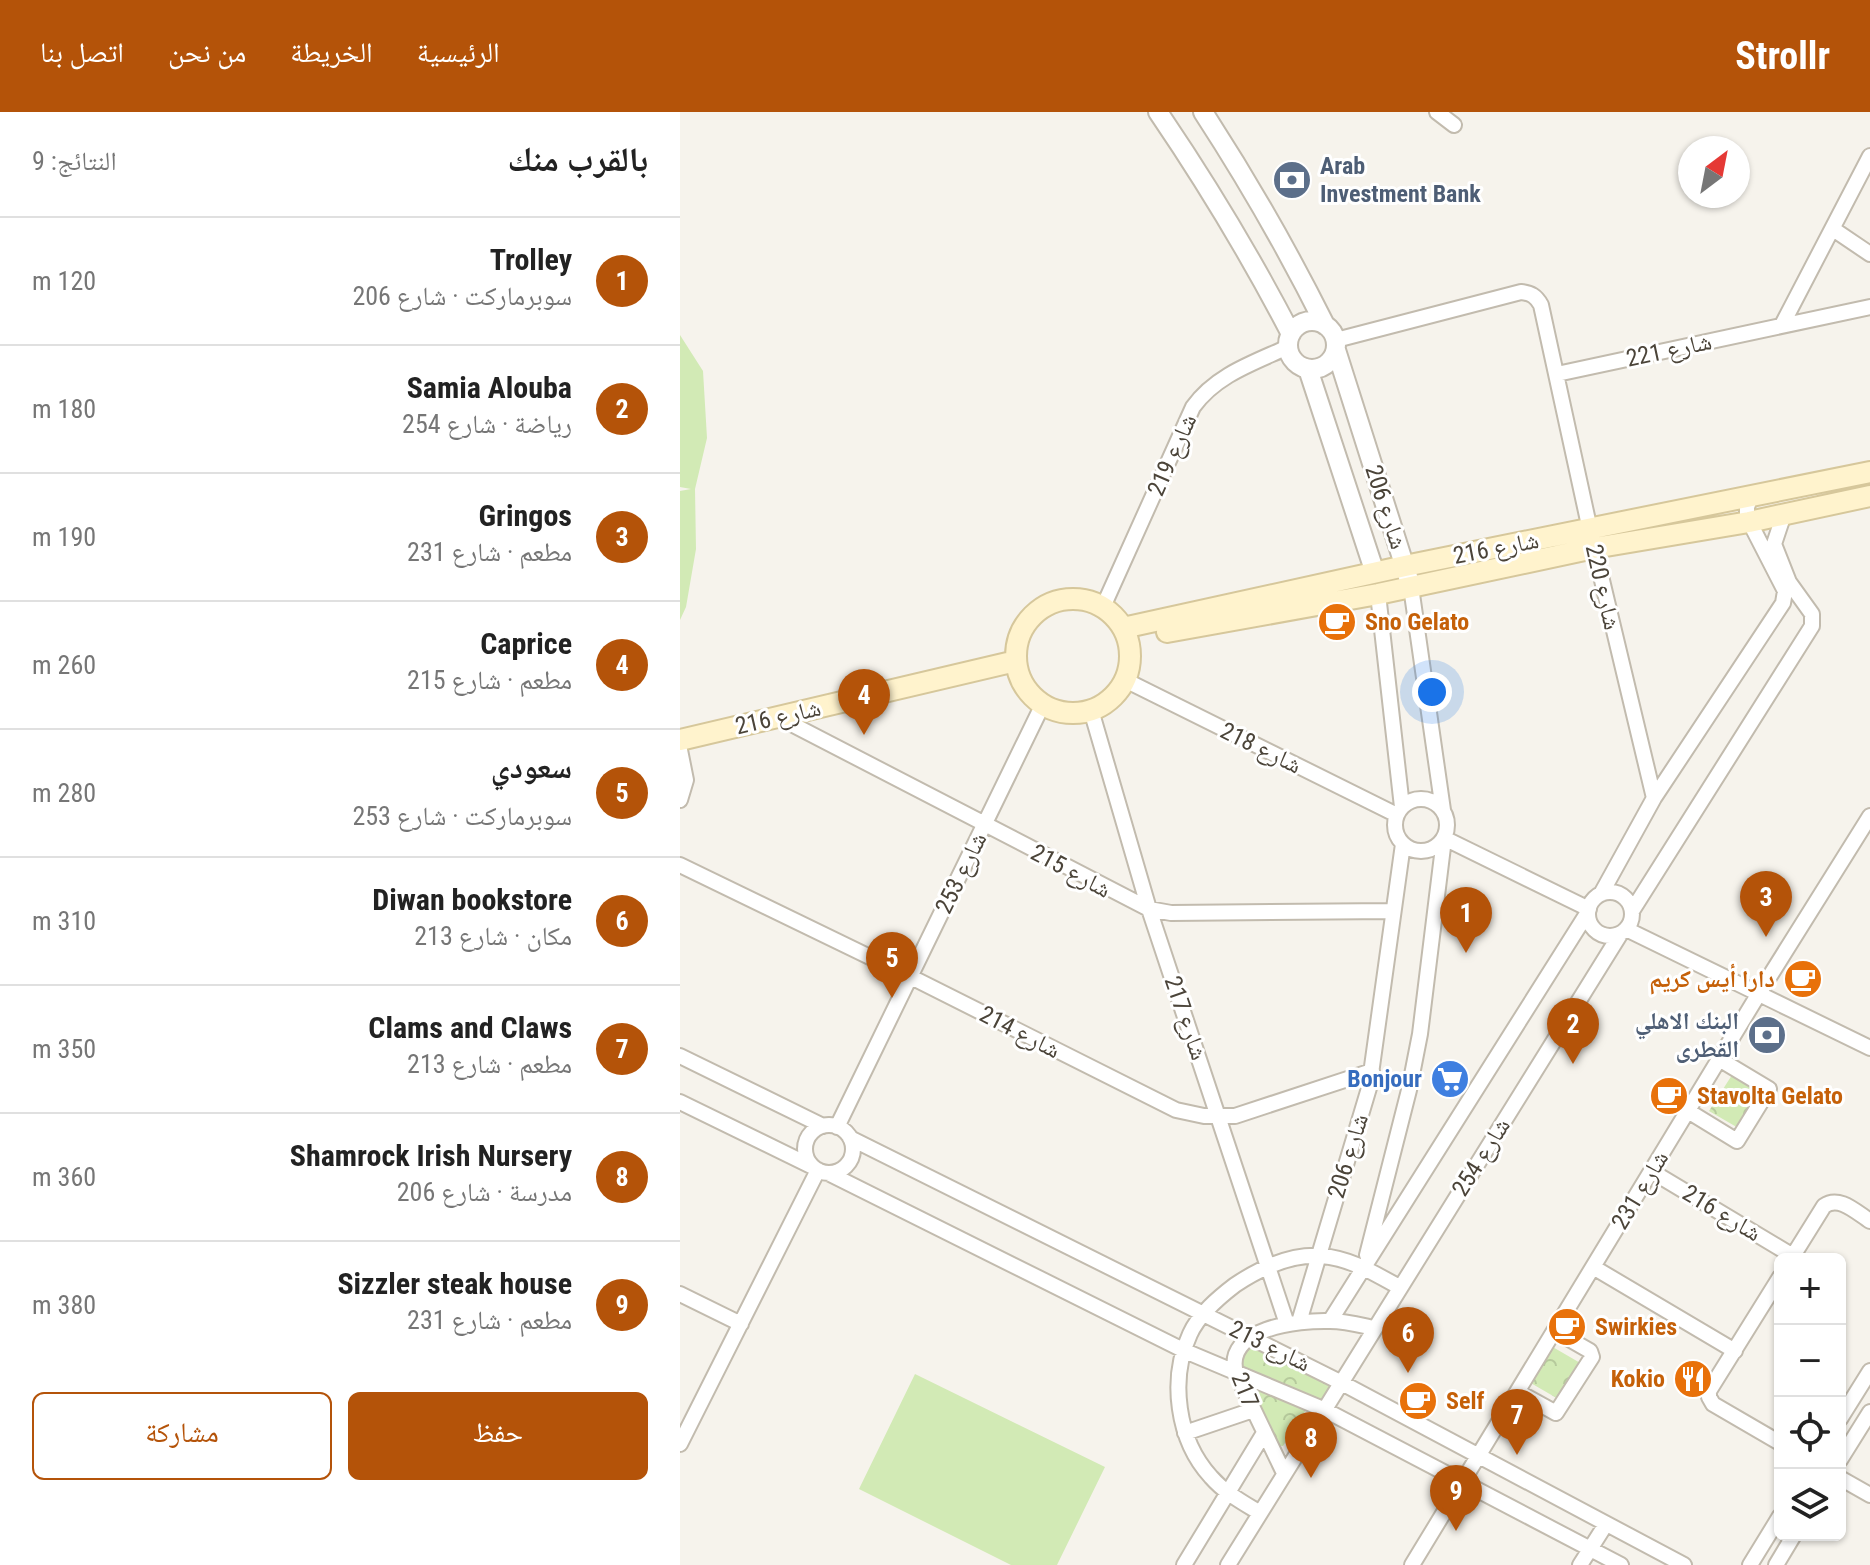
<!DOCTYPE html>
<html lang="ar">
<head>
<meta charset="utf-8">
<style>
  :root { --surface:#fff; --page:#f2f2f2; --text:#222; --muted:#767676; --line:#e0e0e0; --accent:#b45309 }
  body { margin:0; font-family:"Roboto Condensed","Noto Naskh Arabic",sans-serif; background:var(--page); color:var(--text); direction:rtl }
  .controls { position:absolute; right:24px; bottom:24px; display:grid; overflow:hidden; border-radius:12px; box-shadow:0 2px 6px #0004 }
  .controls button { width:72px; height:72px; display:grid; place-items:center; padding:0; border:0; border-bottom:2px solid var(--line); background:var(--surface); color:var(--text); font:40px sans-serif }
  .compass { position:absolute; left:998px; top:24px; width:72px; height:72px; border-radius:50%; background:var(--surface); box-shadow:0 2px 6px #0004; rotate:32deg }
  .you { position:absolute; left:752px; top:580px; width:28px; height:28px; margin:-20px; border:6px solid #fff; border-radius:50%; background:#1a73e8; box-shadow:0 0 0 12px #1a73e833 }
  .badge { display:grid; place-items:center; width:52px; height:52px; border-radius:50%; background:var(--accent); color:#fff; font-size:26px; font-weight:700 }
  .pin { position:absolute; translate:-50% -66px; filter:drop-shadow(0 2px 4px #0008) }
  .pin::after { content:''; position:absolute; top:42px; width:28px; height:24px; background:inherit; clip-path:polygon(0 0,100% 0,50% 100%) }
  .list { margin:0; padding:0; list-style:none }
  h2 { display:flex; justify-content:space-between; align-items:center; height:104px; margin:0; padding:0 32px; font-size:34px }
  h2 small { font-size:26px; font-weight:400; color:var(--muted) }
  .list li { display:grid; grid-template-columns:52px 1fr auto; gap:24px; align-items:center; box-sizing:border-box; height:128px; padding:0 32px; border-top:2px solid var(--line) }
  .list b { display:block; font-size:30px; white-space:nowrap }
  .list p { margin:0; font-size:26px; white-space:nowrap; color:var(--muted) }
  .list em { font-size:26px; font-style:normal; color:var(--muted) }
  .actions { display:flex; gap:16px; padding:24px 32px }
  .actions a { flex:1; padding:18px 0; border:2px solid var(--accent); border-radius:12px; text-align:center; font-size:28px; color:var(--accent) }
  .actions .main { background:var(--accent); color:#fff }
  .icon { flex:none; width:44px; height:44px; fill:none; stroke:currentColor; stroke-width:2; stroke-linecap:round; stroke-linejoin:round }
  .map { position:relative; flex:none; width:1190px; height:1453px; overflow:hidden; direction:ltr }
  header { display:flex; align-items:center; gap:48px; box-sizing:border-box; height:112px; padding:0 40px; background:var(--accent); color:#fff }
  header strong { font-size:38px }
  nav { display:flex; gap:44px; margin-inline-start:auto; font-size:28px }
  main { display:flex }
  aside { flex:1; background:var(--surface) }
  .map>svg:first-child { display:block }
  .park { fill:url(#park-crowns) }
  .garden { fill:#d2eab5 }
  .lines { fill:none; stroke-linecap:round; stroke-linejoin:round }
  .minor-casing { stroke:#c2bbae; stroke-width:18 }
  .tertiary-casing { stroke:#c2bbae; stroke-width:22 }
  .secondary-casing { stroke:#d6c79b; stroke-width:24 }
  .minor { stroke:#fff; stroke-width:14 }
  .tertiary { stroke:#fff; stroke-width:18 }
  .secondary { stroke:#fff3cd; stroke-width:20 }
  .labels { text-anchor:middle; dominant-baseline:central; stroke-width:6; stroke-linejoin:round; paint-order:stroke }
  .service-label { font-size:24px; font-weight:bold; fill:#4e5e75; stroke:#fff; text-anchor:start }
  .street-label { font-size:24px; fill:#4b4439; stroke:#fff }
  .food-label { font-size:24px; font-weight:bold; fill:#c56008; stroke:#fff; text-anchor:start }
  .shop-label { font-size:24px; font-weight:bold; fill:#366cbe; stroke:#fff; text-anchor:end }
</style>
</head>
<body>
<header>
<strong>Strollr</strong>
<nav><a>الرئيسية</a><a>الخريطة</a><a>من نحن</a><a>اتصل بنا</a></nav>
</header>
<main>
<div class="map">
<svg width="1190" height="1453" viewBox="0 0 1190 1453">
  <defs>
    <pattern id="park-crowns" width="20" height="18" patternUnits="userSpaceOnUse" patternTransform="scale(2)"><rect width="20" height="18" fill="#d2eab5"/><path d="M2 6a3 3 0 1 1 6 0M12 15a3 3 0 1 1 6 0" fill="none" stroke="#b6ca9c"/></pattern>
  </defs>
  <rect width="100%" height="100%" fill="#f6f3ec"/>
  <path class="park" d="M1052,963L1082,982L1060,1017L1029,999Z
    M573,1229L651,1271L640,1291L560,1257V1241Z
    M871,1234L902,1252L880,1288L849,1270Z
    M565,1269L626,1298L603,1334H599Z"/>
  <path class="garden" d="M0,223L23,259L27,326L15,377L16,437L6,495L0,508V379L11,377L0,375Z
    M235,1262L425,1355L377,1453H331L179,1377Z"/>
  <g class="lines">
    <g class="minor-casing">
      <path id="minor" d="M757,0L774,13
        M1153,117L1190,142
        M1102,213L1190,44
        M656,228L841,180C851,181 856,184 861,193L910,418L974,686
        M877,262L1190,195
        M731,475L763,698
        M698,482L722,695
        M423,495L513,295C536,263 573,251 608,235
        M445,568L717,703
        M411,598L469,797L607,1212
        M98,605L469,797L491,801L713,799
        M0,638L6,668L0,688
        M715 713a26 26 0 1 1 52 0a26 26 0 1 1-52 0Z
        M764,726L909,797
        M0,753L231,865L496,998L524,1004H555L692,959
        M908 802a22 22 0 1 1 44 0a22 22 0 1 1-44 0Z
        M921,782L974,686L1103,491L1105,479L1067,405V395L1071,385
        M952,799L1132,514V502L1109,470L1094,432L1104,402
        M946,817L1190,936
        M0,944L143,1014
        M0,990L131,1054
        M1008,999L1057,1029L1089,977L1039,947
        M125 1037a24 24 0 1 1 48 0a24 24 0 1 1-48 0Z
        M157,1015L363,592
        M170,1026L660,1270L1004,1453
        M971,1059L1113,1144
        M148,1061L505,1239L643,1297L941,1453
        M687,1143L729,978L740,922L764,727
        M1111,1147L1144,1094C1159,1083 1176,1100 1190,1109
        M913,1155L1055,1239
        M1100,1165L1029,1279V1285L1033,1292L1100,1331
        M0,1182L61,1212
        M650,1209L908,800
        M619,1210L689,976L723,732
        M838,1280L876,1301L912,1245L910,1239L875,1219
        M1160,1307L1190,1259
        M505,1321L573,1298
        M0,1332L138,1058
        M1160,1348L1190,1300
        M604,1361L556,1261C543,1216 619,1208 650,1209C665,1209 680,1213 694,1216
        M1160,1366L1190,1383
        M580,1401C562,1390 545,1381 531,1365C497,1328 489,1267 510,1222C519,1202 538,1186 555,1173C579,1157 611,1142 641,1144C670,1146 694,1161 719,1175
        M504,1453L584,1321
        M548,1453L941,821
        M732,1453L1078,883L1190,704
        M900,1453L926,1412
        M1070,1453L1100,1404
        M1096,1453L1114,1423"/>
    </g>
    <g class="tertiary-casing">
      <path id="tertiary" d="M478,0C527,72 571,145 611,222
        M523,0C568,69 608,139 645,213
        M608 233a24 24 0 1 1 48 0a24 24 0 1 1-48 0Z
        M656,238L729,468
        M628,257L695,461"/>
    </g>
    <g class="secondary-casing">
      <path id="secondary" d="M336 544a57 57 0 1 1 114 0a57 57 0 1 1-114 0Z
        M443,516L725,454L1190,360
        M487,520L698,482L914,436L1069,410L1190,384
        M0,628L336,549"/>
    </g>
    <use href="#minor" class="minor"/>
    <use href="#tertiary" class="tertiary"/>
    <use href="#secondary" class="secondary"/>
  </g>
  <defs>
    <g id="bank-disc" transform="scale(2)"><circle r="9.5" fill="#5c6f8a" stroke="#fff"/><path d="M-6-4H6V4H-6ZM0-2.3a2.3 2.3 0 1 0 0 4.6a2.3 2.3 0 1 0 0-4.6Z" fill="#fff"/></g>
    <g id="cafe-disc" transform="scale(2)"><circle r="9.5" fill="#e8710a" stroke="#fff"/><path d="M-5.5-4.5H6V0H3Q3 3.5 0 3.5H-2.5Q-5.5 3.5-5.5 0ZM3-3.2v2h1.7v-2ZM-6 4.5H4V6H-6Z" fill="#fff"/></g>
    <g id="supermarket-disc" transform="scale(2)"><circle r="9.5" fill="#3f7fe0" stroke="#fff"/><path d="M-6-5.5h2.5l.6 2H6L4.5 2H-2.5L-4.4-4H-6ZM-1.5 3.2a1.3 1.3 0 1 0 .1 0ZM3 3.2a1.3 1.3 0 1 0 .1 0Z" fill="#fff"/></g>
    <g id="restaurant-disc" transform="scale(2)"><circle r="9.5" fill="#e8710a" stroke="#fff"/><path d="M-5-6h1v4h1v-4h1v4h1v-4h1v5L-1.5 .5V6h-2V.5L-5-1ZM5-6V6H3V1.5H1.5Q1.5-4 5-6Z" fill="#fff"/></g>
  </defs>
  <g fill-rule="evenodd">
    <use href="#bank-disc" x="612" y="68"/>
    <use href="#cafe-disc" x="657" y="510"/>
    <use href="#cafe-disc" x="1123" y="867"/>
    <use href="#bank-disc" x="1087" y="923"/>
    <use href="#supermarket-disc" x="770" y="967"/>
    <use href="#cafe-disc" x="989" y="984"/>
    <use href="#cafe-disc" x="887" y="1215"/>
    <use href="#restaurant-disc" x="1013" y="1267"/>
    <use href="#cafe-disc" x="738" y="1289"/>
  </g>
  <g class="labels">
    <g class="service-label">
      <text x="640" y="54">Arab<tspan x="640" dy="28">Investment Bank</tspan></text>
      <text x="1059" y="909" text-anchor="end">البنك الاهلي<tspan x="1059" dy="28">القطرى</tspan></text>
    </g>
    <g class="street-label">
      <text transform="translate(989 238) rotate(-12)">شارع 221</text>
      <text transform="translate(492 343) rotate(-66)">شارع 219</text>
      <text transform="translate(706 395) rotate(72)">شارع 206</text>
      <text transform="translate(816 436) rotate(-11)">شارع 216</text>
      <text transform="translate(923 475) rotate(77)">شارع 220</text>
      <text transform="translate(98 605) rotate(-13)">شارع 216</text>
      <text transform="translate(581 636) rotate(26)">شارع 218</text>
      <text transform="translate(391 759) rotate(28)">شارع 215</text>
      <text transform="translate(281 761) rotate(-64)">شارع 253</text>
      <text transform="translate(506 906) rotate(71)">شارع 217</text>
      <text transform="translate(340 920) rotate(27)">شارع 214</text>
      <text transform="translate(668 1044) rotate(-73)">شارع 206</text>
      <text transform="translate(801 1045) rotate(-58)">شارع 254</text>
      <text transform="translate(960 1078) rotate(-59)">شارع 231</text>
      <text transform="translate(1042 1101) rotate(31)">شارع 216</text>
      <text transform="translate(590 1234) rotate(26)">شارع 213</text>
      <text transform="translate(565 1278) rotate(68)">217</text>
    </g>
    <g class="food-label">
      <text x="685" y="510">Sno Gelato</text>
      <text x="1095" y="867" text-anchor="end">دارا أيس كريم</text>
      <text x="1017" y="984">Stavolta Gelato</text>
      <text x="915" y="1215">Swirkies</text>
      <text x="985" y="1267" text-anchor="end">Kokio</text>
      <text x="766" y="1289">Self</text>
    </g>
    <g class="shop-label">
      <text x="742" y="967">Bonjour</text>
    </g>
  </g>
</svg>
<div class="controls">
<button>+</button>
<button>−</button>
<button><svg class="icon" aria-label="locate" viewBox="0 0 24 24"><circle cx="12" cy="12" r="6"/><path d="M12 2v4M12 18v4M2 12h4M18 12h4"/></svg></button>
<button><svg class="icon" aria-label="layers" viewBox="0 0 24 24"><path d="M12 4l9 5-9 5-9-5zM3 14l9 5 9-5"/></svg></button>
</div>
<svg class="compass" viewBox="-18 -18 36 36"><path d="M0-13l5 13h-10z" fill="#e53935"/><path d="M0 13l5-13h-10z" fill="#767676"/></svg>
<div class="you"></div>
<div class="pin badge" style="left:786px;top:841px">1</div>
<div class="pin badge" style="left:893px;top:952px">2</div>
<div class="pin badge" style="left:1086px;top:825px">3</div>
<div class="pin badge" style="left:184px;top:623px">4</div>
<div class="pin badge" style="left:212px;top:886px">5</div>
<div class="pin badge" style="left:728px;top:1261px">6</div>
<div class="pin badge" style="left:837px;top:1343px">7</div>
<div class="pin badge" style="left:631px;top:1366px">8</div>
<div class="pin badge" style="left:776px;top:1419px">9</div>
</div>
<aside>
<h2>بالقرب منك<small>النتائج: 9</small></h2>
<ul class="list">
<li><span class="badge">1</span><div><b>Trolley</b><p>سوبرماركت · شارع 206</p></div><em>120 m</em></li>
<li><span class="badge">2</span><div><b>Samia Alouba</b><p>رياضة · شارع 254</p></div><em>180 m</em></li>
<li><span class="badge">3</span><div><b>Gringos</b><p>مطعم · شارع 231</p></div><em>190 m</em></li>
<li><span class="badge">4</span><div><b>Caprice</b><p>مطعم · شارع 215</p></div><em>260 m</em></li>
<li><span class="badge">5</span><div><b>سعودي</b><p>سوبرماركت · شارع 253</p></div><em>280 m</em></li>
<li><span class="badge">6</span><div><b>Diwan bookstore</b><p>مكان · شارع 213</p></div><em>310 m</em></li>
<li><span class="badge">7</span><div><b>Clams and Claws</b><p>مطعم · شارع 213</p></div><em>350 m</em></li>
<li><span class="badge">8</span><div><b>Shamrock Irish Nursery</b><p>مدرسة · شارع 206</p></div><em>360 m</em></li>
<li><span class="badge">9</span><div><b>Sizzler steak house</b><p>مطعم · شارع 231</p></div><em>380 m</em></li>
</ul>
<div class="actions"><a class="main">حفظ</a><a>مشاركة</a></div>
</aside>
</main>
</body>
</html>
